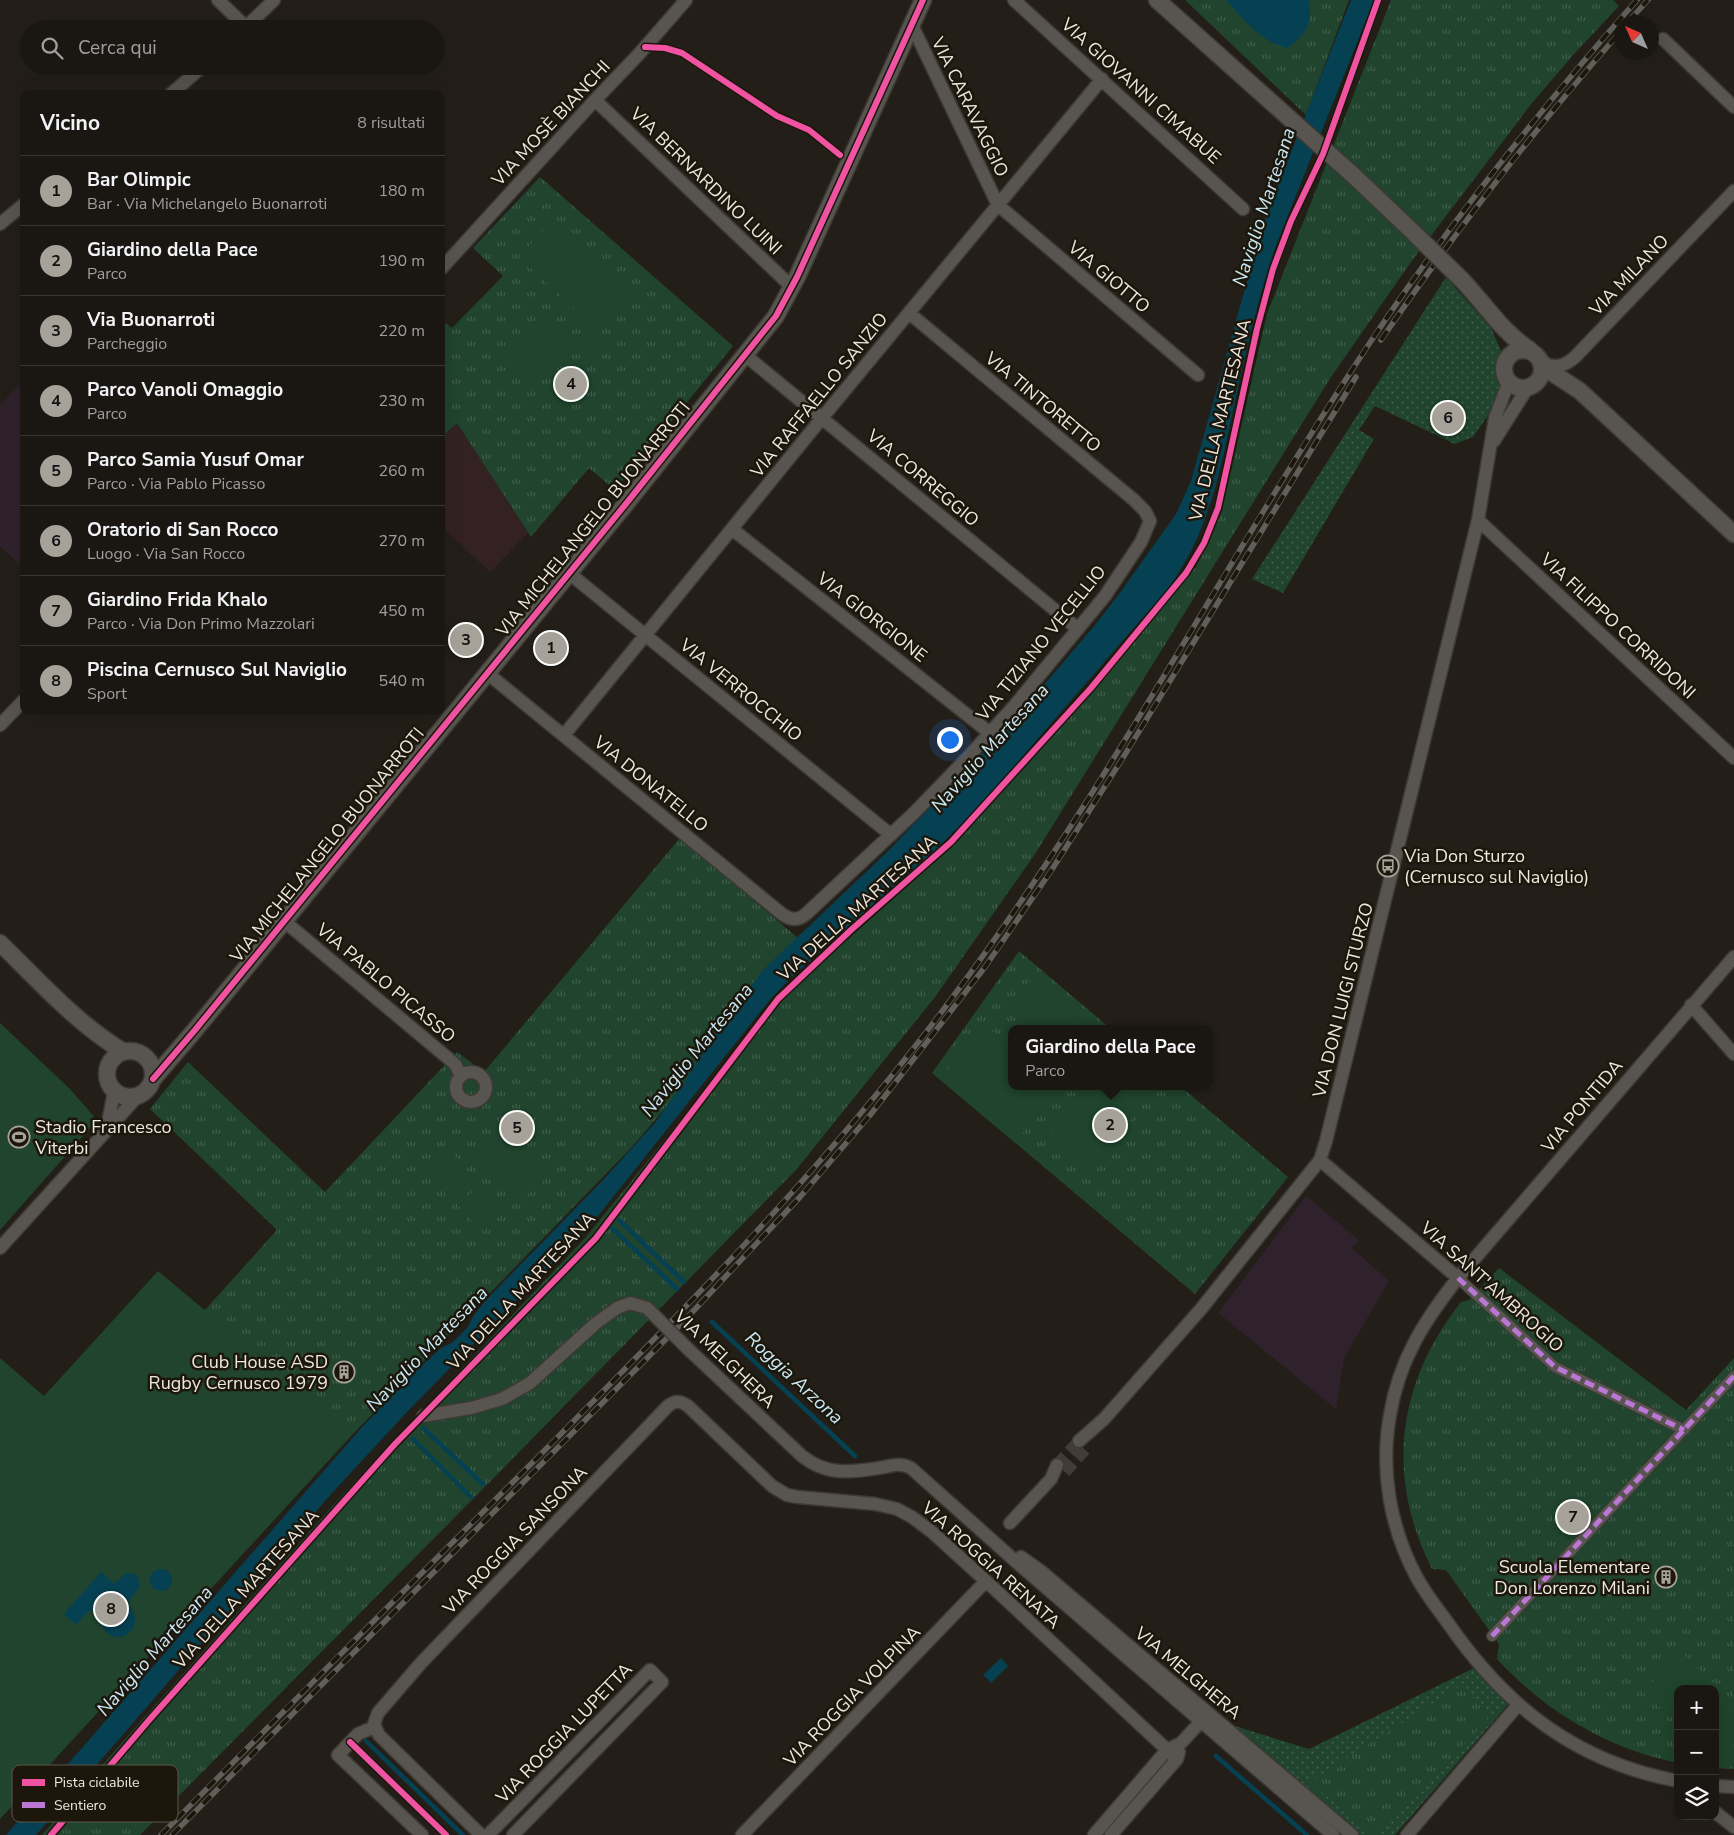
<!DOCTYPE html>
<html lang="it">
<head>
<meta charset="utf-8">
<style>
  :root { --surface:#1a1712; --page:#23201b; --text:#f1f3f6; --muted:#9f9f9f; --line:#383632; --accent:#a6a29a }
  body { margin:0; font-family:"Nunito Sans",sans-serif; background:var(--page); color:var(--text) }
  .controls { position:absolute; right:15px; bottom:15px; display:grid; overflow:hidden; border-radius:10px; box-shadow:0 5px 20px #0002 }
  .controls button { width:45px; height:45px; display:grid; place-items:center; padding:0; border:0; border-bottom:1px solid var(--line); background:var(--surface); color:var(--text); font:25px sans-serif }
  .compass { position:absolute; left:1614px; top:15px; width:45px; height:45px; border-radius:50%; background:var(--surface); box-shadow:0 5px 20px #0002; rotate:315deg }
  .you { position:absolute; left:949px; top:739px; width:18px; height:18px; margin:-12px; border:4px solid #fff; border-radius:50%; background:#1a73e8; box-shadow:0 0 0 8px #1a73e833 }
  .badge { display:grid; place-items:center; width:32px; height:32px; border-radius:50%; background:var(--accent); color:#111; font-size:16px; font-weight:700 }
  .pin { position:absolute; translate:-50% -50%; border:2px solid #fff; box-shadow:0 1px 5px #0006 }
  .popup { position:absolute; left:1008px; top:1025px; width:205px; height:65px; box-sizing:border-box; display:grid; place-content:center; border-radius:10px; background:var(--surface); filter:drop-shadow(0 1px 4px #0005); font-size:16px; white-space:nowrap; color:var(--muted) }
  .popup b { font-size:19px; color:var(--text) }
  .popup::after { content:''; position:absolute; left:50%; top:100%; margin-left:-10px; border:10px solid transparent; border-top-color:var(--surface) }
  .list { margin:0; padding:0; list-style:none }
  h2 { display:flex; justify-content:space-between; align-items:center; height:65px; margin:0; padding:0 20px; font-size:21px }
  h2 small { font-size:16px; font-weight:400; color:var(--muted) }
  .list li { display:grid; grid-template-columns:32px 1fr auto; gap:15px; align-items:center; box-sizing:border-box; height:70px; padding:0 20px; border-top:1px solid var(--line) }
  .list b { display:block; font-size:19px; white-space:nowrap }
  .list p { margin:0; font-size:16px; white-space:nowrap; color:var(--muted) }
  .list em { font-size:16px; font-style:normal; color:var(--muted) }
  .icon { flex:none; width:28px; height:28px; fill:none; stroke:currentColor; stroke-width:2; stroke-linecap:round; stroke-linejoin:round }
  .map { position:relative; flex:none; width:1734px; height:1835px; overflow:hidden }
  .search { position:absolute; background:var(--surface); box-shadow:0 5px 20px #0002; left:20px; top:20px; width:425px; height:55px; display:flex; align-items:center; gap:12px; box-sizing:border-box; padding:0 18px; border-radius:28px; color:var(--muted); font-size:19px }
  .panel { position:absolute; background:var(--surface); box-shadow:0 5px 20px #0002; left:20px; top:90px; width:425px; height:625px; border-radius:10px }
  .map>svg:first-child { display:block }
  .commercial { fill:#332221 }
  .education { fill:#2f222c }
  .grass { fill:url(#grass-dots) }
  .park { fill:url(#park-tufts) }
  .pitch { fill:#20442d }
  .water { fill:#054153 }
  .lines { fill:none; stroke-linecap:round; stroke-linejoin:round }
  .stream { stroke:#054153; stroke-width:4.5 }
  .minor-tunnel { stroke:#413d36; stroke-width:12; stroke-dasharray:12 6; stroke-linecap:butt }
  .pedestrian-casing { stroke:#3d3934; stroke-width:12 }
  .minor-casing { stroke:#3d3934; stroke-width:15 }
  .tertiary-casing { stroke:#3d3934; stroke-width:19 }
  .pedestrian { stroke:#58544f; stroke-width:10 }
  .minor { stroke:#58544f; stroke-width:12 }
  .tertiary { stroke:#58544f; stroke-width:16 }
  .rail-casing { stroke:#615f5a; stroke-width:5.5 }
  .rail { stroke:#1d170b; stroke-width:4; stroke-dasharray:11; stroke-linecap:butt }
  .minor-bridge-casing { stroke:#3d3934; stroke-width:15; stroke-linecap:butt }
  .tertiary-bridge-casing { stroke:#3d3934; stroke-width:19; stroke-linecap:butt }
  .minor-bridge { stroke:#58544f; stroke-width:12 }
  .tertiary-bridge { stroke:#58544f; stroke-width:16 }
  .quiet { stroke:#ba77d6; stroke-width:5; stroke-dasharray:10 5; stroke-linecap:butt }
  .cycleway-casing { stroke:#1d170b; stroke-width:9 }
  .cycleway { stroke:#f153a3; stroke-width:6 }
  .labels { text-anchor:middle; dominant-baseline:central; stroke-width:5; stroke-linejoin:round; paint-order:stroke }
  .street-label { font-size:18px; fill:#ece8e0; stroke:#1d170b }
  .poi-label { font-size:18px; fill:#ece8e0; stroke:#1d170b; text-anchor:start }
  .water-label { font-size:19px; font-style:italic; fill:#c7e8f6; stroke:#1d170b }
  .key { fill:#1d170b; stroke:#5b564b; stroke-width:1 }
  .key-label { font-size:14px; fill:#ece8e0 }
</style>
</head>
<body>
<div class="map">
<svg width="1734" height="1835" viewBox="0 0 1734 1835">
  <defs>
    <pattern id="grass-dots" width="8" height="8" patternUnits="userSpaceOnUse" patternTransform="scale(1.25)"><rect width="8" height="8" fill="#20442d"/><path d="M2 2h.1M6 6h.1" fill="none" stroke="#415f4b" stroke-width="1.8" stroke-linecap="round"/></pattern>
    <pattern id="park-tufts" width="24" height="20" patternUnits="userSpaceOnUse" patternTransform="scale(1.25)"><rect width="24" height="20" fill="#20442d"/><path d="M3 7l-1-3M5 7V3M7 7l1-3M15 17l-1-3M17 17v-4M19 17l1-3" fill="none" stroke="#415f4b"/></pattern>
  </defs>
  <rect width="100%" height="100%" fill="#231f18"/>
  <path class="commercial" d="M457,423L528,533L490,572L441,526V438Z"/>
  <path class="education" d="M19,385L24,389V569L0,546V405Z
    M1306,1196L1359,1240L1352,1248L1389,1281L1344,1358L1336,1409L1218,1313Z"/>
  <path class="grass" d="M1446,277L1491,328L1501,351V388L1491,411L1473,437L1455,444L1375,406L1359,430L1374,439L1283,593L1252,579Z
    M1476,1667L1511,1701L1395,1835H1357L1225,1723L1309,1749Z"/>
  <path class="park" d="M1185,0H1349L1306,115Z
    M1391,0H1613L1619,6L1575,53L1532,103L1411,262L1331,377L1035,854L935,997L796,1170L469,1503L140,1835H42L126,1738L337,1501L586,1237L772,1007L932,864L1196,567L1210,539L1222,511L1267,314Z
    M540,177L733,346L615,490L589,468L531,537L457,423L441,438V319L452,328L503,276L473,248Z
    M680,838L805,944L632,1147L353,1434L204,1311L277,1230L150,1109L188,1062L325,1192L457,1052L484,1072Z
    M1019,951L1111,1029H1011V1086H1180L1288,1177L1195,1294L932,1073Z
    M1499,1268L1686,1410L1734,1358V1769L1715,1768V1689H1678V1763C1607,1748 1546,1712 1497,1659L1499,1644L1446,1570L1432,1569C1385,1476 1397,1383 1461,1302L1469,1300Z
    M1461,1685L1490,1717L1377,1835H1373L1310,1782Z"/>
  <path class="pitch" d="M555,218L632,289L595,328L519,257Z
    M542,313L571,340L529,387L499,360Z
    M589,333L602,346L593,356L579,344Z
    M1032,978L1083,1022L1078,1029H1037L1010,1005Z
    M0,1023L70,1089L97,1120L0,1230Z
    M984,1024L1011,1046V1086H1061L1019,1138L942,1077Z
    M1087,1086H1134L1148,1097L1091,1172L1047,1138Z
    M502,1126L547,1177L517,1203L472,1152Z
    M450,1150L473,1177L451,1197L427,1169Z
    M480,1185L504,1212L481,1232L458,1205Z
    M158,1271L353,1434L0,1819V1358L44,1396Z
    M1681,1652L1734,1702V1745L1718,1762L1715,1760V1689H1678V1724L1643,1692Z"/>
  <path class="water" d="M1226,0H1309C1312,25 1307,34 1287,48C1261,42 1243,19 1226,0Z
    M1351,0H1374L1275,248C1257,301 1245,356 1233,411C1219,476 1209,530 1170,586L977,809L927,858L793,976L773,996L594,1221L407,1412L332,1493L36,1835H6L363,1426L415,1372L441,1348L453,1342L467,1328L474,1315L486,1300L603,1180L654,1124L685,1081L716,1031L765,968L886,853L1014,720L1095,625L1119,594L1176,514L1191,481L1264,221Z
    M150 1580a11 11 0 1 1 22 0a11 11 0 1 1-22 0Z
    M101,1572L114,1584L126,1573H133L139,1579V1588L128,1602C130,1608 135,1613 135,1620C134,1642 102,1645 99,1615L94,1610L89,1611L76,1625L64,1614Z
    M1001,1658L1008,1666L991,1683L983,1675Z"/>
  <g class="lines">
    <path class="stream" d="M619,1220L684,1282
      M612,1228L677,1289
      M712,1322L855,1456
      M423,1428L483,1484
      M413,1439L471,1497
      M366,1741L463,1835
      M1216,1756L1307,1835"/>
    <path class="minor-tunnel" d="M1057,1465L1079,1441
      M1065,1472L1087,1447"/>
    <g class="pedestrian-casing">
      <path id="pedestrian" d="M1458,1278L1555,1367L1684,1430
        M1492,1636L1734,1376"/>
    </g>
    <g class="minor-casing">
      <path id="minor" d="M218,0L246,27
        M1014,0L1243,209
        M911,23L998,205L1198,375
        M244,29L274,0
        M1663,39L1734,107
        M171,94L203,66
        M595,100L792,287
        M0,224L24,204
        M441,269L595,100L639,54L686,0
        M745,355L1078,629
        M1542,363C1555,368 1564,367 1575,357L1734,191
        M1494,441L1528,387
        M1478,520L1734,758
        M732,529L990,733
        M569,573L891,835
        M487,673L782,914C790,920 798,921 806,914L914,813L969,756L1015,705L1105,596L1141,542L1150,521L1145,511L1134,500L909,313
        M0,725L24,700
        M564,735L822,418L1102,79
        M284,921L455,1064L461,1076
        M1691,1005L1734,1054
        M456 1087a15 15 0 1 1 30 0a15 15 0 1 1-30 0Z
        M107,1128L114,1092
        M1320,1160L1458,1278
        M0,1248L137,1097
        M688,1349L802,1456C828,1477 854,1472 885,1467C895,1465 901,1463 911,1468L1022,1567L1333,1835
        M423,1416L471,1408L502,1399L530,1383L595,1324L617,1308L630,1303L647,1308
        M1079,1441L1104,1419L1201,1309L1320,1160L1326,1141L1478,520L1495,418L1509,381
        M1010,1523L1051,1479L1057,1465
        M1021,1557L1042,1572L1352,1835
        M374,1727L358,1734L338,1755L422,1835
        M1678,1781C1576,1762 1506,1707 1448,1623C1437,1608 1425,1593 1416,1576C1390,1527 1380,1470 1390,1415C1399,1360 1424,1321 1458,1278L1734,957
        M1715,1786L1734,1787
        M1715,1812L1734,1827
        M481,1835L379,1735L374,1724L378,1713L421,1663L668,1406C675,1400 681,1401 688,1406L772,1486L787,1495L798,1497L875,1504L897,1509L912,1517L932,1532L986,1581L1177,1759
        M488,1835L650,1670L662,1682L513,1835
        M742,1835L986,1581
        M1094,1835L1167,1750L1181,1743L1207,1715
        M1111,1835L1177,1759L1179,1752
        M1407,1835L1518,1705"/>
    </g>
    <g class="tertiary-casing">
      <path id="tertiary" d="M1157,0L1353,175L1414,233
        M1462,280C1485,304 1502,332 1530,350
        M1504 369a19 19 0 1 1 38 0a19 19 0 1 1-38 0Z
        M1542,363L1554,374L1580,391L1734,534
        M0,943C39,981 77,1024 124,1052
        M107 1074a23 23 0 1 1 46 0a23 23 0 1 1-46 0Z
        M153,1079L195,1030L625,505L776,316L797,277L923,0"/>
    </g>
    <use href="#pedestrian" class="pedestrian"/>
    <use href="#minor" class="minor"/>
    <use href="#tertiary" class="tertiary"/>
    <g class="rail-casing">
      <path id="rail" d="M1628,22L1648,0
        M1381,340C1455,232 1535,128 1622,30
        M161,1835C286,1708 413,1582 539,1456C684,1310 829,1164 952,998C1100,801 1214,582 1348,376C1434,243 1532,118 1637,0
        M172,1835L684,1321L800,1197L871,1114L985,967L1051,871L1121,761L1356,377"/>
    </g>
    <use href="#rail" class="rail"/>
    <g class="minor-bridge-casing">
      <path id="minor-bridge" d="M647,1308L688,1349"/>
    </g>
    <g class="tertiary-bridge-casing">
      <path id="tertiary-bridge" d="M1414,233L1462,280"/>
    </g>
    <use href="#minor-bridge" class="minor-bridge"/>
    <use href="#tertiary-bridge" class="tertiary-bridge"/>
    <path class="quiet" d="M1458,1278L1555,1367L1684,1430
      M1492,1636L1734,1376"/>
    <g class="cycleway-casing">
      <path id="cycleway" d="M645,47L665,48L682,53L777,116L809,130L840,155
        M153,1079L195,1030L625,505L776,316L797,277L923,0
        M350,1742L446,1835
        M51,1835L150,1719L395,1444L596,1238L778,999L851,930L951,842L1091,688L1186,573L1204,543L1218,508L1257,329L1273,269L1291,221L1323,154L1378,0"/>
    </g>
    <use href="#cycleway" class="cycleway"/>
  </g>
  <defs>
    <g id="bus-ring" transform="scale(1.125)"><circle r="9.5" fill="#1d170b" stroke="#a6a29a" stroke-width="1.5"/><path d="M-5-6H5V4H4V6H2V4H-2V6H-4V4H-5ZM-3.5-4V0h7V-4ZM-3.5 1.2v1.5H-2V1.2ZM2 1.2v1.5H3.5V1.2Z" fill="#a6a29a"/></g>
    <g id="stadium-ring" transform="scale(1.125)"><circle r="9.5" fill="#1d170b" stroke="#a6a29a" stroke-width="1.5"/><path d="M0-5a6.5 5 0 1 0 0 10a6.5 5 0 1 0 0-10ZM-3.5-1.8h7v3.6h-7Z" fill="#a6a29a"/></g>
    <g id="building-ring" transform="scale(1.125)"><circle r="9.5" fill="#1d170b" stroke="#a6a29a" stroke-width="1.5"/><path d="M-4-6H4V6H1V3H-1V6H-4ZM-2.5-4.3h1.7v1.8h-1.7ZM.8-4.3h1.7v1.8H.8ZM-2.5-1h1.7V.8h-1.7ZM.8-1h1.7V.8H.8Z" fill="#a6a29a"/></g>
  </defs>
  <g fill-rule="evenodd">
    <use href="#bus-ring" x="1388" y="866"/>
    <use href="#stadium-ring" x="19" y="1137"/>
    <use href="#building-ring" x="344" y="1372"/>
    <use href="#building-ring" x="1666" y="1577"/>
  </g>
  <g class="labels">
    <g class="street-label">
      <text transform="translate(1141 91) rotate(42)">VIA GIOVANNI CIMABUE</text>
      <text transform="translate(970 107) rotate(64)">VIA CARAVAGGIO</text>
      <text transform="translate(551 123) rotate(-47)">VIA MOSÈ BIANCHI</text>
      <text transform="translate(706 181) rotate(44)">VIA BERNARDINO LUINI</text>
      <text transform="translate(1629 275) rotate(-46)">VIA MILANO</text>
      <text transform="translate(1109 277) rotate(40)">VIA GIOTTO</text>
      <text transform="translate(819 395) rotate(-51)">VIA RAFFAELLO SANZIO</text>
      <text transform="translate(1043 402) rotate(40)">VIA TINTORETTO</text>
      <text transform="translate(1220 420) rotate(-76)">VIA DELLA MARTESANA</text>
      <text transform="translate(923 478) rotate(40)">VIA CORREGGIO</text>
      <text transform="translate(593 519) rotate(-51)">VIA MICHELANGELO BUONARROTI</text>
      <text transform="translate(872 617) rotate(38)">VIA GIORGIONE</text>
      <text transform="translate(1618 626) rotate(43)">VIA FILIPPO CORRIDONI</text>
      <text transform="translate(1041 643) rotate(-51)">VIA TIZIANO VECELLIO</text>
      <text transform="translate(741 690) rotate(39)">VIA VERROCCHIO</text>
      <text transform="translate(651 784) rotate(39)">VIA DONATELLO</text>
      <text transform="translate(327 845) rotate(-51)">VIA MICHELANGELO BUONARROTI</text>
      <text transform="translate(857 908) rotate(-42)">VIA DELLA MARTESANA</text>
      <text transform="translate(386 983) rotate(40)">VIA PABLO PICASSO</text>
      <text transform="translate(1343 1000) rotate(-76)">VIA DON LUIGI STURZO</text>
      <text transform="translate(1582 1106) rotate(-50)">VIA PONTIDA</text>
      <text transform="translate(1492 1287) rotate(42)">VIA SANT'AMBROGIO</text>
      <text transform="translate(521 1291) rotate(-47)">VIA DELLA MARTESANA</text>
      <text transform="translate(725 1359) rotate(44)">VIA MELGHERA</text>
      <text transform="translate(515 1540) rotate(-46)">VIA ROGGIA SANSONA</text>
      <text transform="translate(991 1565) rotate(42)">VIA ROGGIA RENATA</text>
      <text transform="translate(246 1589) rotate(-48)">VIA DELLA MARTESANA</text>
      <text transform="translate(1188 1673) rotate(40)">VIA MELGHERA</text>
      <text transform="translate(852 1696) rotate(-46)">VIA ROGGIA VOLPINA</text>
      <text transform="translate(564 1733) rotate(-46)">VIA ROGGIA LUPETTA</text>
    </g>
    <g class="poi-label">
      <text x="1404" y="856">Via Don Sturzo<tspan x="1404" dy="21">(Cernusco sul Naviglio)</tspan></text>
      <text x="35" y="1127">Stadio Francesco<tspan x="35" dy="21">Viterbi</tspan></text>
      <text x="328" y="1362" text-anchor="end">Club House ASD<tspan x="328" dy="21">Rugby Cernusco 1979</tspan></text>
      <text x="1650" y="1567" text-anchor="end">Scuola Elementare<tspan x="1650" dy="21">Don Lorenzo Milani</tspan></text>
    </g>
    <g class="water-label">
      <text transform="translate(1264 207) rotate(-72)">Naviglio Martesana</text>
      <text transform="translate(990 748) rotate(-48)">Naviglio Martesana</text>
      <text transform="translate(697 1050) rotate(-51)">Naviglio Martesana</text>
      <text transform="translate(427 1349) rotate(-46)">Naviglio Martesana</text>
      <text transform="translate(794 1378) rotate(43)">Roggia Arzona</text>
      <text transform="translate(155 1651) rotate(-49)">Naviglio Martesana</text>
    </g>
  </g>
  <rect x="12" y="1765" width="166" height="57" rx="8" class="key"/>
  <rect x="22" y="1779" width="23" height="7" fill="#f153a3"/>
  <rect x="22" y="1802" width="23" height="6" fill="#ba77d6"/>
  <g class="key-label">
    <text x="54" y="1787">Pista ciclabile</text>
    <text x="54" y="1810">Sentiero</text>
  </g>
</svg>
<div class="controls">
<button>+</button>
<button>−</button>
<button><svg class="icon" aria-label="layers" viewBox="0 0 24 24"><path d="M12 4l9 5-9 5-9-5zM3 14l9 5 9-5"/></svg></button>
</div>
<svg class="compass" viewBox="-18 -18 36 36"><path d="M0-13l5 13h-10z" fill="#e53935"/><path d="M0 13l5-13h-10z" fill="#9f9f9f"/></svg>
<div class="you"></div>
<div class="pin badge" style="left:551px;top:648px">1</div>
<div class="pin badge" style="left:1110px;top:1125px">2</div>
<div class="popup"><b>Giardino della Pace</b>Parco</div>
<div class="pin badge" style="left:466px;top:640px">3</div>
<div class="pin badge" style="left:571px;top:384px">4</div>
<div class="pin badge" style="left:517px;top:1128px">5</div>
<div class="pin badge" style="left:1448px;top:418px">6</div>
<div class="pin badge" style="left:1573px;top:1517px">7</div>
<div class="pin badge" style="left:111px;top:1609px">8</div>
<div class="search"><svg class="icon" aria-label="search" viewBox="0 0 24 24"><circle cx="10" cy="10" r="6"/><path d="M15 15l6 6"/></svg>Cerca qui</div>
<section class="panel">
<h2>Vicino<small>8 risultati</small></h2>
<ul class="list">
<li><span class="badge">1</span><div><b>Bar Olimpic</b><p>Bar · Via Michelangelo Buonarroti</p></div><em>180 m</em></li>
<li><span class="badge">2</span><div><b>Giardino della Pace</b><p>Parco</p></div><em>190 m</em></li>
<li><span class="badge">3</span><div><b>Via Buonarroti</b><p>Parcheggio</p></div><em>220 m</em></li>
<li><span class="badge">4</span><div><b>Parco Vanoli Omaggio</b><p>Parco</p></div><em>230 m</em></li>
<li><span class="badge">5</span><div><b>Parco Samia Yusuf Omar</b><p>Parco · Via Pablo Picasso</p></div><em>260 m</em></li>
<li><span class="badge">6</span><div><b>Oratorio di San Rocco</b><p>Luogo · Via San Rocco</p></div><em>270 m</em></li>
<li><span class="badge">7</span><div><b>Giardino Frida Khalo</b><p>Parco · Via Don Primo Mazzolari</p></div><em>450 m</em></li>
<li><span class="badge">8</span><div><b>Piscina Cernusco Sul Naviglio</b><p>Sport</p></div><em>540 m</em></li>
</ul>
</section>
</div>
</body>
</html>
